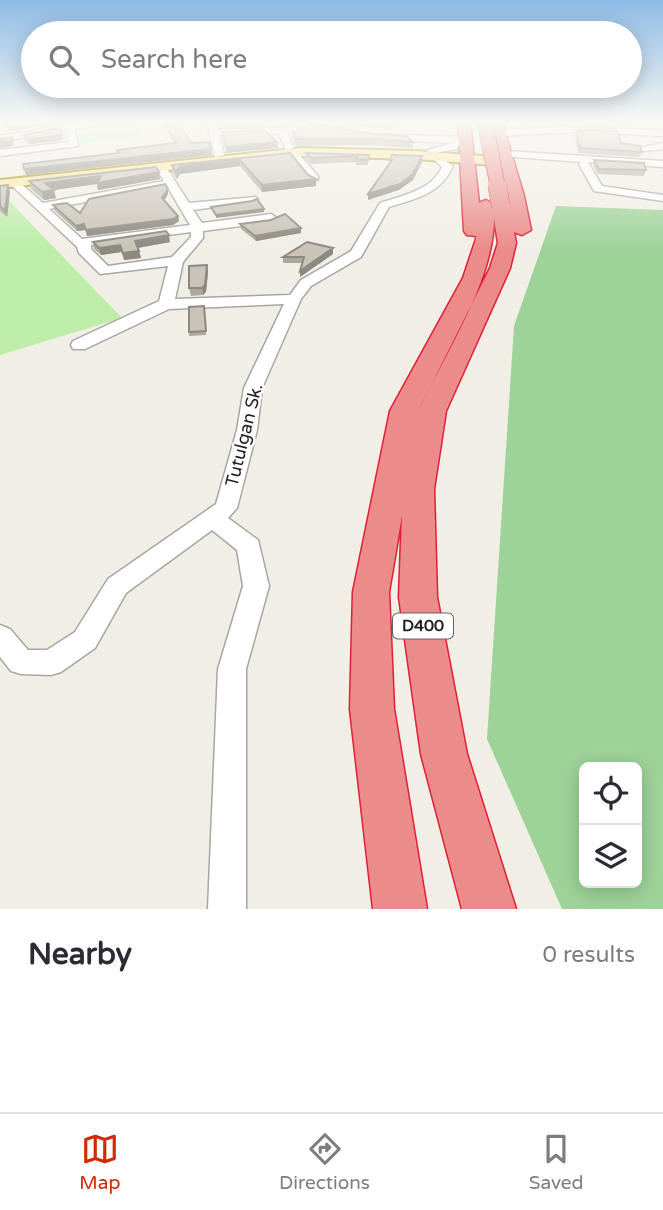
<!DOCTYPE html>
<html lang="en">
<head>
<meta charset="utf-8">
<style>
  :root { --surface:#fff; --page:#f2f2f3; --text:#2b2b33; --muted:#7c7c81; --line:#e1e1e2; --accent:#cf2a00 }
  body { margin:0; font-family:"Varela Round",sans-serif; background:var(--page); color:var(--text) }
  .controls { position:absolute; right:21px; bottom:21px; display:grid; overflow:hidden; border-radius:10px; box-shadow:0 4px 18px #0003 }
  .controls button { width:63px; height:63px; display:grid; place-items:center; padding:0; border:0; border-bottom:2px solid var(--line); background:var(--surface); color:var(--text); font:35px sans-serif }
  .list { margin:0; padding:0; list-style:none }
  h2 { display:flex; justify-content:space-between; align-items:center; height:91px; margin:0; padding:0 28px; font-size:30px }
  h2 small { font-size:23px; font-weight:400; color:var(--muted) }
  .icon { flex:none; width:38px; height:38px; fill:none; stroke:currentColor; stroke-width:2; stroke-linecap:round; stroke-linejoin:round }
  .map { position:relative; flex:none; width:663px; height:909px; overflow:hidden }
  .search { position:absolute; background:var(--surface); box-shadow:0 4px 18px #0003; left:21px; right:21px; top:21px; height:77px; display:flex; align-items:center; gap:18px; box-sizing:border-box; padding:0 24px; border-radius:38px; color:var(--muted); font-size:26px }
  .sheet { height:203px; background:var(--surface) }
  nav { display:flex; justify-content:space-around; align-items:center; box-sizing:border-box; height:98px; border-top:2px solid var(--line); background:var(--surface); font-size:19px; color:var(--muted) }
  nav a { display:grid; justify-items:center; gap:4px }
  nav .on { color:var(--accent) }
  .map>svg:first-child { display:block }
  .grass { fill:#bdeda9 }
  .forest { fill:#9dd298; fill-rule:evenodd }
  .park { fill:#c1fcd2 }
  .lines { fill:none; stroke-linecap:round; stroke-linejoin:round }
  .stream { stroke:#a4c6e0; stroke-width:2 }
  .minor-casing { stroke:#a6a6a6; stroke-width:3 }
  .major-casing { stroke:#9b8700; stroke-width:4 }
  .highway-casing { stroke:#e31e39; stroke-width:3 }
  .minor { fill:#fff; fill-rule:evenodd }
  .major { fill:#ffe89c; fill-rule:evenodd }
  .highway { fill:#eb8b8a; fill-rule:evenodd }
  .highway-bridge-far1-casing { stroke:#e31e39; stroke-width:16; stroke-linecap:butt }
  .highway-bridge-casing { stroke:#e31e39; stroke-width:19; stroke-linecap:butt }
  .highway-bridge-far1 { stroke:#eb8b8a; stroke-width:14 }
  .highway-bridge { stroke:#eb8b8a; stroke-width:18 }
  .wall { fill:#ada89e }
  .shaded-wall { fill:#8d8881 }
  .building { fill:#c9c3b8; stroke:#8d8881; stroke-width:2 }
  .labels { text-anchor:middle; dominant-baseline:central; stroke-width:5; stroke-linejoin:round; paint-order:stroke }
  .shield { fill:#fff; stroke:#626262; stroke-width:2 }
  .shield-label { font-size:16px; font-weight:bold; fill:#1f1f1f }
  .street-label { font-size:18px; fill:#1f1f1f; stroke:#fff }
</style>
</head>
<body>
<div class="map">
<svg width="663" height="909" viewBox="0 0 663 909">
  <rect width="100%" height="100%" fill="#f1efe5"/>
  <path class="grass" d="M8,200L122,318L0,355V201Z"/>
  <path class="forest" d="M556,206L663,210V909H562L487,739L514,326ZM584,767H637V883H584Z"/>
  <path class="park" d="M134,125L142,137L79,143L74,132Z"/>
  <g class="lines">
    <path class="stream" d="M272,122L306,129"/>
    <g class="minor-casing">
      <path id="minor" d="M63,122L72,124L127,122L74,129L78,146L0,156V150L69,142L65,130L0,142V136L64,125Z
        M207,122H215L217,129L285,128L294,148L286,150L279,133L219,135L224,155L215,157Z
        M286,122H306L341,129L337,132Z
        M560,127L663,130V136L581,132L499,136L494,133L499,130Z
        M376,134L457,137L462,140L457,149L435,153L453,166C441,194 415,199 389,207L361,257L311,286L301,299L262,388L257,430L237,508L228,518L258,540L269,586L246,669V909H208L218,669L243,586L237,550L212,530L126,593L95,648L61,672L51,675L21,674L11,671L0,657V625L10,629L28,650H47L75,632L108,579L216,504L237,430L244,388L284,304L169,309L85,349H73L71,345L73,341L159,301L168,266L100,274L79,253L77,247L9,183L18,181L43,203L164,181L155,166L160,163L164,164L189,203L256,197L258,199L252,202L193,210L202,223L271,214L277,218L271,222L203,231V238L183,262L175,299L290,295L301,280L351,251L380,203C403,195 431,191 442,167L430,156L434,153L425,151L451,143L379,139L374,136ZM167,186L190,225L82,239L49,209ZM191,232V237L172,257L108,266L91,249V245Z
        M663,143V149L644,151L639,148Z
        M506,151L663,161V167L588,162L602,186L663,195V201L594,191L579,164L581,162L503,156L501,154Z
        M291,152H297L318,176V180H310L291,156Z"/>
    </g>
    <g class="major-casing">
      <path id="major" d="M302,148L416,151L507,158L513,162L507,166L416,159L302,156L0,188V180Z"/>
    </g>
    <g class="highway-casing">
      <path id="highway" d="M458,122H470L479,203L486,200L494,204L501,201L507,202L510,207L490,122H502L524,196L531,230L522,235L514,232L516,243L510,268L446,411L434,489L437,597L467,754L516,909H462L421,754L399,597L402,515L389,592L394,709L427,909H373L350,709L353,592L390,411L463,278L476,239V236L467,235L464,231ZM494,218L498,243L490,268L418,411L416,422L418,411C445,355 494,280 494,218Z"/>
    </g>
    <use href="#minor" class="minor"/>
    <use href="#major" class="major"/>
    <use href="#highway" class="highway"/>
    <g class="highway-bridge-far1-casing">
      <path id="highway-bridge-far1" d="M485,122L498,188"/>
    </g>
    <g class="highway-bridge-casing">
      <path id="highway-bridge" d="M497,186L501,206"/>
    </g>
    <use href="#highway-bridge-far1" class="highway-bridge-far1"/>
    <use href="#highway-bridge" class="highway-bridge"/>
  </g>
  <path class="wall" d="M0,122H55L56,124L11,131Z
    M163,122H178L191,143L211,149L212,155L26,175L24,170L23,164L117,153V150L174,143L164,125Z
    M218,122H263V126H219Z
    M325,122H387L392,126V130Z
    M579,122H612L613,123L612,126L581,125Z
    M576,130L621,143L642,152L640,157L578,153L575,135Z
    M293,132L413,142V148L371,145L296,146L293,139Z
    M23,135L63,140L30,144L24,140Z
    M290,153L308,175L316,179V186L262,192L240,166L180,174L177,179L172,172V165Z
    M306,153L369,155L368,165H356V162L311,164L306,159Z
    M594,160L646,170L644,176L598,174L593,165Z
    M159,172L160,179L98,190L97,184L53,190L56,198L44,200L31,189L29,181Z
    M8,185L10,191L7,217L0,211V186Z
    M168,189V194L164,201L178,216L179,221L173,225L87,236L85,230L77,231L55,211L53,205L80,213Z
    M240,224L301,233L256,241L241,229Z
    M93,242H170L138,248L141,258L124,260L121,252L101,255L94,249Z
    M333,254L300,277V271L302,263H283V257Z
    M207,265L208,273L206,292L203,295L191,296L189,288Z
    M204,306L206,335L189,336V332Z"/>
  <path class="shaded-wall" d="M40,122H55L56,124L11,131L10,127Z
    M62,135L63,140L30,144L29,139Z
    M13,137L14,146L0,148V142Z
    M277,142L278,148L226,153V147Z
    M211,149L212,155L26,175L24,169Z
    M422,156V162L413,180L399,190L368,200V194Z
    M239,159L240,166L180,174L177,179L176,172L179,167Z
    M159,172L160,179L98,190L97,184L46,191L45,183L101,176Z
    M316,179V186L262,192V185Z
    M8,185L10,191L7,217L5,211Z
    M168,189V194L163,203L162,198Z
    M54,190L56,198L44,200L42,192Z
    M264,209V212L216,218V215Z
    M178,216L179,221L173,225L87,236L86,230Z
    M84,224L85,230L77,231L76,226Z
    M301,228V233L256,241L255,236Z
    M169,235L170,242L137,248L135,241Z
    M120,245L121,252L101,255L99,248Z
    M333,248V254L300,277V271Z
    M139,251L141,258L124,260L123,253Z
    M207,265L208,273L206,292L203,295L202,288Z"/>
  <path class="building" d="M4,122H40L10,127Z
    M164,122H178L191,143L209,142L211,149L24,169L23,164L119,153L117,150L176,143Z
    M359,122H387L392,126Z
    M313,123L373,134L406,136L413,142L371,139H296L293,132Z
    M60,128L62,135L29,139L23,135Z
    M264,130L277,142L226,147L222,132Z
    M576,130L618,131L621,143L640,146L642,152L580,148Z
    M13,137L12,140L0,142V139Z
    M290,153L308,175L316,179L262,185L239,159L179,167L176,172L172,165Z
    M306,153L369,155L368,160L357,159V156L311,158Z
    M392,155L422,156L413,174L400,184L368,194L392,160H389Z
    M594,160L644,163L646,170L599,169Z
    M156,167L159,172L97,183L101,176L45,183L54,190L42,192L29,181Z
    M165,184L168,189L162,198L178,216L173,219L86,230L84,224L76,226L53,205L67,203L80,213L89,199Z
    M8,185L5,211L0,206V186Z
    M257,199L264,209L216,215L211,207L252,201Z
    M285,214L301,228L255,236L240,224L271,220Z
    M166,231L169,235L135,241L139,251L123,253L120,245L99,248L93,242Z
    M307,242L333,248L300,271L304,257H283Z
    M207,265L205,285L202,288H189V266Z
    M204,306L206,331L189,332V307Z"/>
  <linearGradient id="sky" x2="0" y2="1"><stop stop-color="#8dbbe5"/><stop offset="0.49" stop-color="#f9f8f3"/><stop offset="1" stop-color="#f9f8f3" stop-opacity="0"/></linearGradient>
  <rect width="663" height="249" fill="url(#sky)"/>
  <g class="labels">
    <rect class="shield" x="393" y="613.5" width="60" height="25" rx="5"/>
    <g class="shield-label">
      <text x="423" y="626">D400</text>
    </g>
    <g class="street-label">
      <text transform="translate(244 435) rotate(-76)">Tutulgan Sk.</text>
    </g>
  </g>
</svg>
<div class="controls">
<button><svg class="icon" aria-label="locate" viewBox="0 0 24 24"><circle cx="12" cy="12" r="6"/><path d="M12 2v4M12 18v4M2 12h4M18 12h4"/></svg></button>
<button><svg class="icon" aria-label="layers" viewBox="0 0 24 24"><path d="M12 4l9 5-9 5-9-5zM3 14l9 5 9-5"/></svg></button>
</div>
<div class="search"><svg class="icon" aria-label="search" viewBox="0 0 24 24"><circle cx="10" cy="10" r="6"/><path d="M15 15l6 6"/></svg>Search here</div>
</div>
<section class="sheet">
<h2>Nearby<small>0 results</small></h2>
<ul class="list">
</ul>
</section>
<nav>
<a class="on"><svg class="icon" aria-label="map" viewBox="0 0 24 24"><path d="M3 6l6-2 6 2 6-2v14l-6 2-6-2-6 2zM9 4v14M15 6v14"/></svg>Map</a>
<a><svg class="icon" aria-label="directions" viewBox="0 0 24 24"><path d="M12 3l9 9-9 9-9-9zM9 14v-3h6M13 9l2 2-2 2"/></svg>Directions</a>
<a><svg class="icon" aria-label="saved" viewBox="0 0 24 24"><path d="M7 4h10v16l-5-4-5 4z"/></svg>Saved</a>
</nav>
</body>
</html>
